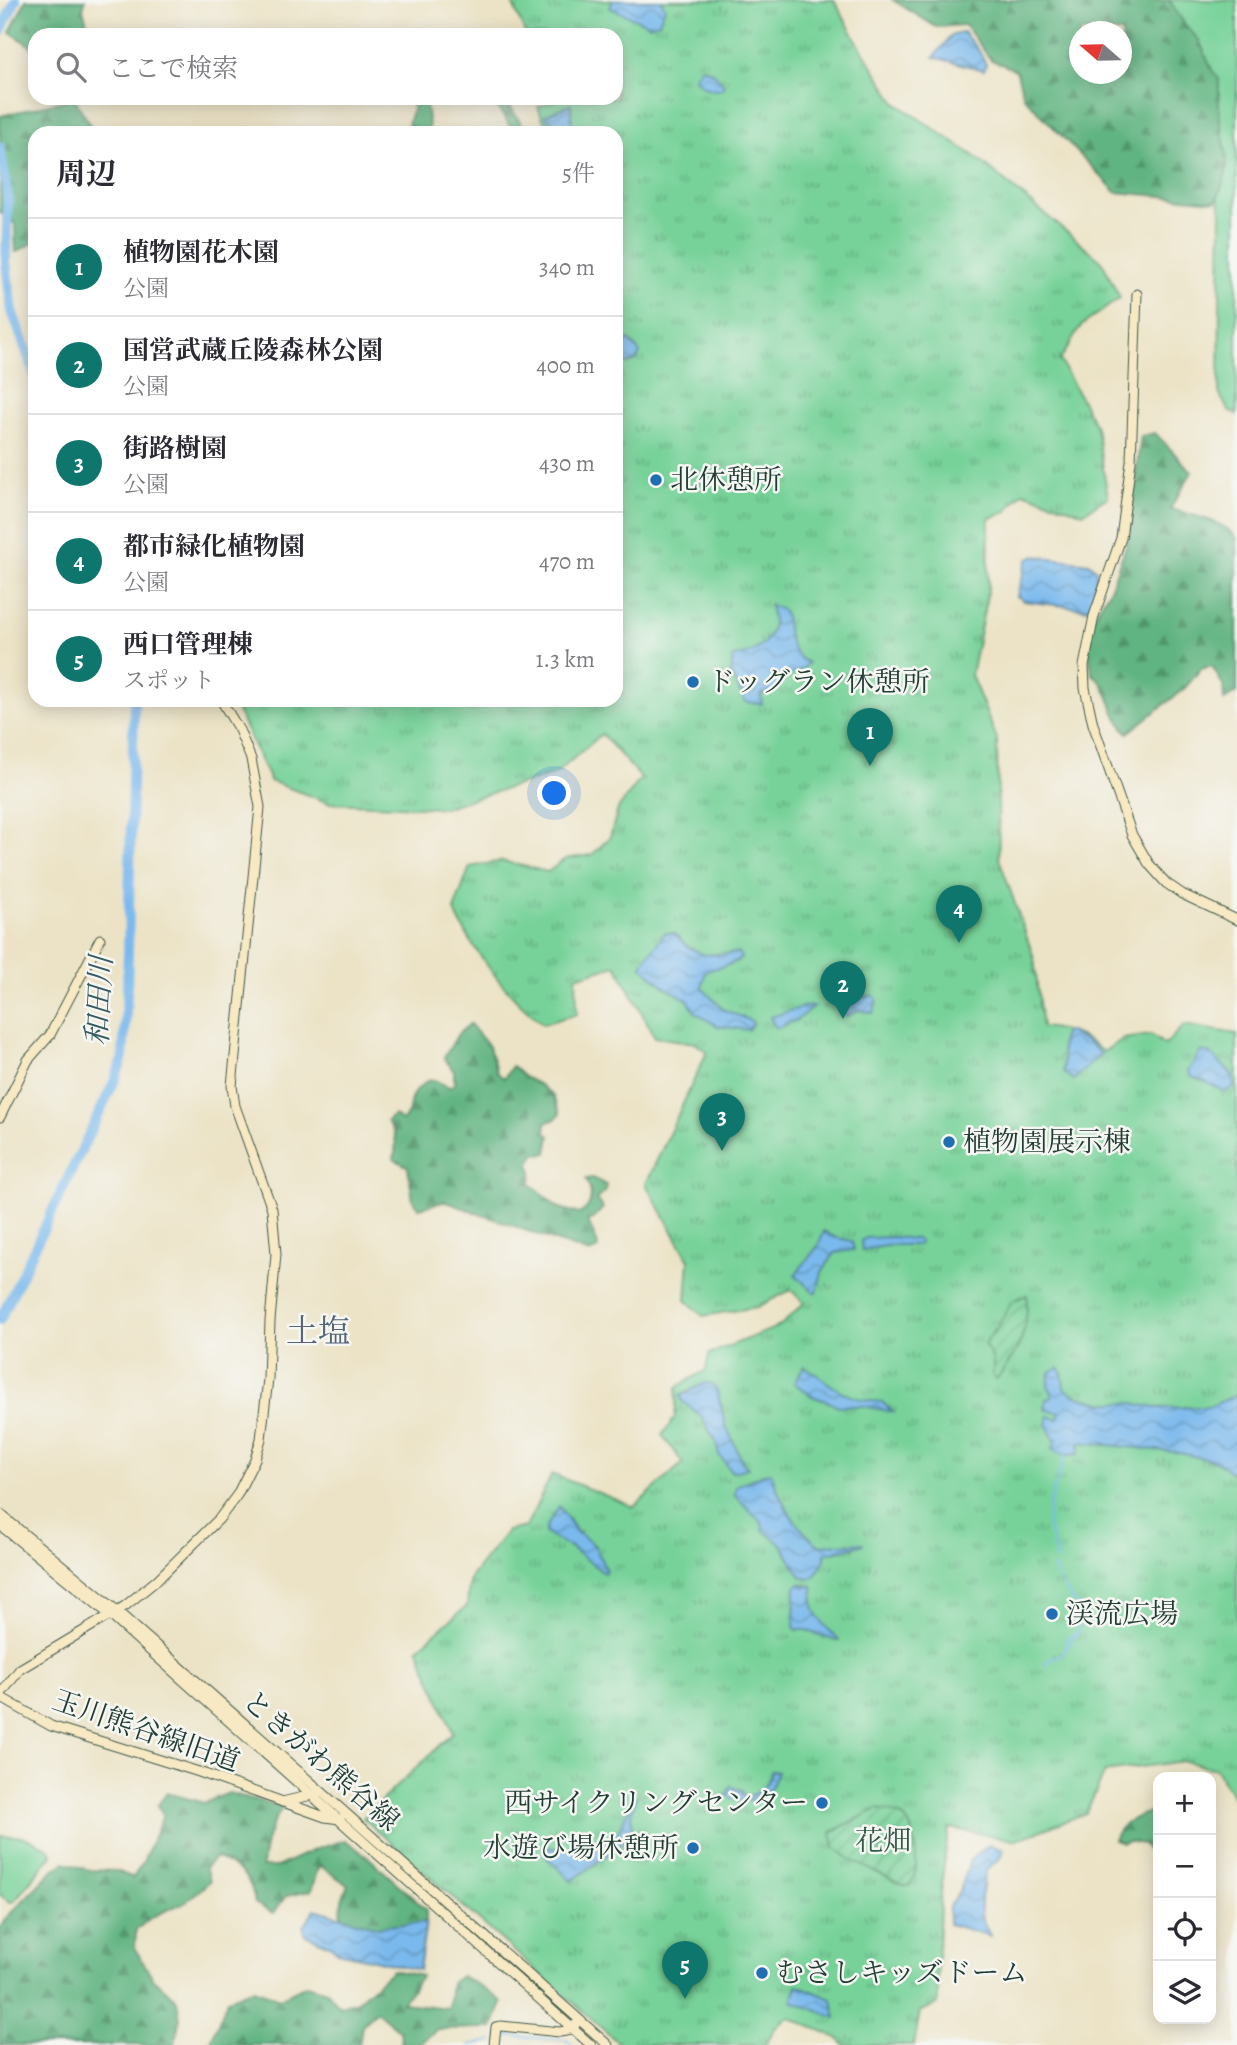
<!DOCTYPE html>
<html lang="ja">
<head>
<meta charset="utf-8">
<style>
  :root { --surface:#fff; --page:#f2f2f3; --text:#2b2b33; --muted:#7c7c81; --line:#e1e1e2; --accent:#0f766e }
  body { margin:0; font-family:Alegreya,"Noto Serif JP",serif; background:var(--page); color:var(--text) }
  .controls { position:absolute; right:21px; bottom:21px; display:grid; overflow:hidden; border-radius:14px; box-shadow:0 4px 18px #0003 }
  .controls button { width:63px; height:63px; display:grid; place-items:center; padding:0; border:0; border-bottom:2px solid var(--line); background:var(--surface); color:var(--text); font:35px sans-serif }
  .compass { position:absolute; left:1069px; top:21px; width:63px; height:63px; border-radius:50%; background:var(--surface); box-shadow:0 4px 18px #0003; rotate:290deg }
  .you { position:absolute; left:555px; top:794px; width:24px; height:24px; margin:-18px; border:5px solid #fff; border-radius:50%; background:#1a73e8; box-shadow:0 0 0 10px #1a73e833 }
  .badge { display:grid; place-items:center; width:46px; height:46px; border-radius:50%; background:var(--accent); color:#fff; font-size:23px; font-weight:700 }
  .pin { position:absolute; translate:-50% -58px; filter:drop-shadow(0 2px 4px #0008) }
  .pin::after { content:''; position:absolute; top:37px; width:24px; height:21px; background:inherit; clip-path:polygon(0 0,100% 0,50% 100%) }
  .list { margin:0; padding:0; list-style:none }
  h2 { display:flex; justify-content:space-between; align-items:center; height:91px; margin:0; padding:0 28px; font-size:30px }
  h2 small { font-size:23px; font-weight:400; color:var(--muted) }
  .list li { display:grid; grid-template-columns:46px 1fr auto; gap:21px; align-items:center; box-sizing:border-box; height:98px; padding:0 28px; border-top:2px solid var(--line) }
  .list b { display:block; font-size:26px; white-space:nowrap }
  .list p { margin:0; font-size:23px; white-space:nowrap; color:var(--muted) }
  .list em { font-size:23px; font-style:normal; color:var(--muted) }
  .icon { flex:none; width:38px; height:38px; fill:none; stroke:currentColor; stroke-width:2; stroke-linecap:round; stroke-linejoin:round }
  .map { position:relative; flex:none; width:1237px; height:2045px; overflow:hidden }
  .search { position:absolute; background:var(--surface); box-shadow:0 4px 18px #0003; left:28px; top:28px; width:595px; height:77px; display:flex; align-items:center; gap:18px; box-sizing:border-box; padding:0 24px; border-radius:21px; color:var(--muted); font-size:26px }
  .panel { position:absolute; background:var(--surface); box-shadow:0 4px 18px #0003; left:28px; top:126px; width:595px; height:581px; border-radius:21px }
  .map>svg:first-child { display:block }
  .grass { fill:#77d299; stroke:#4b8866; stroke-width:2 }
  .forest { fill:url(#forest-firs); stroke:#40785a; stroke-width:2; fill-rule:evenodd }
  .park { fill:url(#park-tufts); stroke:#4b8866; stroke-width:2 }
  .garden { fill:url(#garden-furrows); stroke:#4b8866; stroke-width:2 }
  .water { fill:url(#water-waves); stroke:#4c7b90; stroke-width:2 }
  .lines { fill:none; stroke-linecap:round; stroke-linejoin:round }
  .stream { stroke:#7ab9ed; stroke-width:2 }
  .river { stroke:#7ab9ed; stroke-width:10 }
  .secondary-casing { stroke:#3e564a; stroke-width:11 }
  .secondary { stroke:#f7e9c3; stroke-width:9 }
  .poi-dot { fill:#1f6fb2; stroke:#f6f6f2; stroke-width:2.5 }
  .labels { text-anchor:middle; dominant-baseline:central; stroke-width:5; stroke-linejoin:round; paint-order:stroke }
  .poi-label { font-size:28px; fill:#1f3d34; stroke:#f6f6f2; text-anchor:start }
  .street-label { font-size:28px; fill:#1f3d34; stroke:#f6f6f2 }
  .park-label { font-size:28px; fill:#315b48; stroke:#f6f6f2 }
  .water-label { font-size:30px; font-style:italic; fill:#365c62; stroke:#f6f6f2 }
  .quarter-label { font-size:32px; fill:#556676; stroke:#f6f6f2 }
</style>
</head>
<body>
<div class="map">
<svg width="1237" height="2045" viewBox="0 0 1237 2045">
  <defs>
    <pattern id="forest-firs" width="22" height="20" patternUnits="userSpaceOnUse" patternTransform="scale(1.75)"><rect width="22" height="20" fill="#61b481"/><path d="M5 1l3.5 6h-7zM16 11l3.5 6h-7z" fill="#4f946a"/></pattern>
    <pattern id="park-tufts" width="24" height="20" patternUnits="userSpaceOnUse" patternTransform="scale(1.75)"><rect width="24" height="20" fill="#77d299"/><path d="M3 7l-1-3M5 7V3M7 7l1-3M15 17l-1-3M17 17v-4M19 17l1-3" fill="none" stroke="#61ac7e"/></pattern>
    <pattern id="garden-furrows" width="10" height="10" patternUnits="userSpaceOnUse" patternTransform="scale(1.75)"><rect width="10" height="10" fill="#77d299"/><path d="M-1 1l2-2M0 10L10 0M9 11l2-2" fill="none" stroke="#61ac7e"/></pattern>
    <pattern id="water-waves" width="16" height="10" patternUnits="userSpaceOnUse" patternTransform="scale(1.75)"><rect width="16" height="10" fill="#7ab9ed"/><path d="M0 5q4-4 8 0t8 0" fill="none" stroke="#6398c1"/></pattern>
  </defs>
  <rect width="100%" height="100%" fill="#f6f6f2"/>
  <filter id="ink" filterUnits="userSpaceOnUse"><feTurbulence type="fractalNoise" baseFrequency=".0143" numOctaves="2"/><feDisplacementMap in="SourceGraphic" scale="14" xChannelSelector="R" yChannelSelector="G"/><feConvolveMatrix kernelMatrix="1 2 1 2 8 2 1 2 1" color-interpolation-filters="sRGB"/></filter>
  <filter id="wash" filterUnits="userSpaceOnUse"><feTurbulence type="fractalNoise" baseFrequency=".00686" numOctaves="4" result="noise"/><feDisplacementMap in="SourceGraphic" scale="28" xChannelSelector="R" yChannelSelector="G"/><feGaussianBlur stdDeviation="1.57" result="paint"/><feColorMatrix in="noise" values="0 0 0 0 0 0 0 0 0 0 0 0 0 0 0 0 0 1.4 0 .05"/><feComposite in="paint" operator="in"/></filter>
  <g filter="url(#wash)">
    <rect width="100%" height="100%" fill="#ece3c6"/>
    <path class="grass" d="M1138,0H1237V415L1228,410L1219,393L1221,213L1207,108Z
      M0,1836C20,1835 35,1838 51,1851L52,1855L14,1901L10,1902L0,1895Z"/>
    <path class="forest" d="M26,0H85L83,9L90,35H35V49L10,32Z
      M893,0H1169L1186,26L1199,40L1212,70L1219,79C1219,91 1218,107 1220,119C1226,158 1234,161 1216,201L1116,192L1024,97L1016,70L991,60L965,25L936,27ZM1080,32H1122V74H1080Z
      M75,98C80,112 90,119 93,133H35V242L16,252L15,224L0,212V116Z
      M415,98H425L429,126L428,133H406Z
      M507,101L527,133H515L498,108Z
      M1155,433L1192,472L1170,509C1190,514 1227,522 1237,539V692L1224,700L1223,685L1212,666L1201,669L1184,689L1128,733C1110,716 1111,685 1092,674L1087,638L1094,616L1110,589L1126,546L1141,436Z
      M470,1024L489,1047L497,1073L504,1078L512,1066L524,1077L540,1085L553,1096L560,1114L554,1120L546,1122L545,1132L550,1136L547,1153L535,1154L529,1165L532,1171L531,1184L557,1207L579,1214C594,1206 593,1193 586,1179L593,1178L606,1185V1191L597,1199L603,1208L593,1219L588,1220C590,1231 598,1238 598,1249L589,1253L444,1201L419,1208L413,1201L408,1167L394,1159C397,1144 397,1134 387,1121L394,1115L402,1121C411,1113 408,1109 411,1099C412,1092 422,1086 427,1081L434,1080L449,1087L454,1084V1071L444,1058L458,1034Z
      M167,1793L204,1803L229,1793L283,1807C269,1826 264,1844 262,1867H277L314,1850L345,1840L367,1856L426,1910V1922L377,1927L341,1916L342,1900L348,1885L319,1865L311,1891L286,1896L273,1913L255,1903C251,1875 240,1869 216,1857L205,1868L210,1881L187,1901L150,1918L136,1930L135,1949L153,1978L177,2000L180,2019L174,2045H0V1928L4,1920L53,1870L65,1862L88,1870L117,1871L133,1878L144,1860L163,1816L158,1805Z
      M1158,1810V1865L1143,1844L1128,1841L1122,1843L1114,1840C1120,1821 1141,1814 1158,1810Z
      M392,1970L421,1976L402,2003L448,2008L451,1983L461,1976L489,1991L502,2002L493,2028L437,2029L419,2045H402L400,2031L376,2011L362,2025L359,2045H209L228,1999L253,1989L280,1998L306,1985L327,1991L340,2006L357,2001Z"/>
    <path class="park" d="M511,0H834L858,43L896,103L974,156L1101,260L1120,298L1081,326L1060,360L1096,427L1108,497L1083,513L1023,492L1006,512L989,519L988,590L971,675L997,739L999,858L1034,958L1042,1027C1069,1030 1082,1034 1103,1052L1123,1039L1151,1035L1165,1045L1184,1025L1237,1034V1804L1216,1769L1184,1761L1105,1772L1086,1813L1016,1840L949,1828C939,1887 937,1945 938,2005L920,2011L914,2045H844L838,2038L788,2017L775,2028L765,2045H621L363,1818L453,1733L418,1648L467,1606L470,1578L507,1531L526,1527L552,1474L634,1507L683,1463L662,1435L675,1418L677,1387L706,1370L709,1354L780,1326L804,1303L791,1290L757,1307L703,1316L686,1300L689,1260L646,1184L707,1052L695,1043L655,1037L616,965L576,977L577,1014L543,1024C506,994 474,953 454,910L470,867L502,861L548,872L565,859L592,855L610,837L618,809L641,778L602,734L555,774L442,808L329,803L270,781L241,718L230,700H616V133H549L538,107L561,98H616V35H526Z"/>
    <path class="garden" d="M1027,1295C1028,1335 1020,1348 997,1379L993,1378V1360L984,1344L998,1326L1012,1301Z
      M877,1809C904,1811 913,1822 915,1848C917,1863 917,1872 910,1886L902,1885L851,1860L834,1847L831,1832Z"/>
    <path class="water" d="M613,0H661L665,8L659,22L650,25L610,8Z
      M963,32L979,51L986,64L984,70L934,57L951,36Z
      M702,67L714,73L724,85L722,89C710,92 702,87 694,78Z
      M571,104L572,133H559L554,123L546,118L545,115Z
      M629,340L640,353L637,359L628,364L623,361L616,347Z
      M1034,556L1089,563L1097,570L1093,601L1089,609L1024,601L1017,596L1027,560Z
      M770,605C772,606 779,608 781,609C791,616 780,649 808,663L804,668L783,680L772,692L761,694L762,704L745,702L731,674L733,657C751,656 772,643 773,622C773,617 771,610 770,605Z
      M665,933H674L687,946L704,955L739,953L741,958C732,967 716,966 705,972L702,988L724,1010L752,1021L753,1023L748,1030L718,1026L712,1023L695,1012L688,1000L665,987L642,967L644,961Z
      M873,995L877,1000L873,1013L859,1010L847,1016L844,1015L840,1000Z
      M815,1006L797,1020L778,1028L775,1027L770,1017L803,1007Z
      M1067,1031L1088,1042L1101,1054L1073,1080L1063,1072C1065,1057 1056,1041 1067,1031Z
      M1201,1051L1211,1054L1233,1075L1234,1088L1224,1092L1208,1083L1191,1077L1188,1071Z
      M824,1231L834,1237L852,1241L854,1250L835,1253L822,1272L817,1292H814L795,1275L818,1246Z
      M892,1237L917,1239L920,1243L918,1245H891L862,1250L861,1241L866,1238Z
      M804,1366C837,1387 840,1399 882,1402L893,1412L864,1406H839L812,1396L794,1383Z
      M1059,1368L1062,1372L1064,1388L1076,1396L1102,1403H1133L1155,1408L1209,1407L1234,1396L1237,1392V1477L1216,1461L1175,1452L1080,1442L1079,1454C1068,1456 1062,1456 1052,1448L1056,1445L1054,1441L1057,1439H1054L1047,1426L1048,1416L1058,1419L1060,1412L1045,1410L1046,1399L1051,1397L1052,1392L1048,1386L1050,1372Z
      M705,1383L711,1384L717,1390L726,1426L743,1463L748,1468L732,1472L719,1455L716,1442L700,1415L683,1402L680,1396Z
      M768,1472L772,1475C782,1505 795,1527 820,1546C834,1542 848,1545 863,1543L862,1545L825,1554V1560L813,1578L808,1579L801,1577L782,1545L763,1530L762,1523L734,1494L736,1486Z
      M559,1506L576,1531L595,1546L606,1570L604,1573L571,1548L545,1533L546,1527Z
      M799,1584L814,1587C807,1609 825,1626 839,1640L836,1641L806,1630H797L794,1627L795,1587Z
      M771,1771H777C772,1797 750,1809 726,1795L731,1786L742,1791L743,1795C759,1797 768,1786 771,1771Z
      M634,1796H636L631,1815L632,1826L628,1836L619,1846L572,1881L547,1858L544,1847L566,1849L575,1847H591L618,1832Z
      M989,1845L1004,1849L1000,1858L986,1870L981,1897V1916L990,1936L949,1924V1907L961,1888L970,1860Z
      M315,1909L377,1927L426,1922L419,1970L338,1952L330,1945L305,1935L304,1926Z
      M797,1985L832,1999L836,2018L792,2001Z"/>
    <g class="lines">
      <path class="stream" d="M1056,1561C1057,1547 1048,1536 1048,1522C1048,1498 1059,1478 1065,1456
        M1065,1649L1066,1639L1077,1633
        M1044,1665L1051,1658L1061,1655L1078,1633L1082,1611C1071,1599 1057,1582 1054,1567
        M498,2041L501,2035L566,2040L572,2045
        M469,2045L492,2041"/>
      <path class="river" d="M0,32L16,0
        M0,147L8,198L6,261L10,295L12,311L35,375
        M0,1320L115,1080L123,1057L127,994L134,700"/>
    </g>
  </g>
  <g filter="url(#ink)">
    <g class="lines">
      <g class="secondary-casing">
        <path id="secondary" d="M1137,294L1131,461L1121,538L1094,616L1084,666L1085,688L1093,724L1132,835L1149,864L1166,883L1182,894L1237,920
          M0,1117L28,1060L50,1035L100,939
          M0,1514L117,1611L608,2045
          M0,1525L110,1615L591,2045
          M0,1695L20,1669L125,1606L157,1580L219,1519L237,1495L255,1459L261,1439L268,1379L270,1321L276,1254L272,1209L235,1106L232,1086L260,807L251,759L239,730L221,700
          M0,1697L51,1726L199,1772L325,1817L340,1819
          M282,1802L316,1794
          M494,2045L496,2027L501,2026L560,2032L566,2031L575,2025"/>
      </g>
      <use href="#secondary" class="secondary"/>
    </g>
  </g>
  <g class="poi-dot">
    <circle cx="656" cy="480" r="7"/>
    <circle cx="693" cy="682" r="7"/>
    <circle cx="949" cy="1142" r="7"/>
    <circle cx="1052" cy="1614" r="7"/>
    <circle cx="822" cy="1803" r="7"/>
    <circle cx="693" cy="1848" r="7"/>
    <circle cx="762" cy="1973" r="7"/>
  </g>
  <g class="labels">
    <g class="poi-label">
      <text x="670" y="480">北休憩所</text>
      <text x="707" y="682">ドッグラン休憩所</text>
      <text x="963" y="1142">植物園展示棟</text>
      <text x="1066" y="1614">渓流広場</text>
      <text x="808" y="1803" text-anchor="end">西サイクリングセンター</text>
      <text x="679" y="1848" text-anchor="end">水遊び場休憩所</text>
      <text x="776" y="1973">むさしキッズドーム</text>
    </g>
    <g class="street-label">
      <text transform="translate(146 1731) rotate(19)">玉川熊谷線旧道</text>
      <text transform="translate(321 1761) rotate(41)">ときがわ熊谷線</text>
    </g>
    <g class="park-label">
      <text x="883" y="1841">花畑</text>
    </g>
    <g class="water-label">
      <text transform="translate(99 1001) rotate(-87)">和田川</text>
    </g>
    <g class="quarter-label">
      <text x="318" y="1331">土塩</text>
    </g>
  </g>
</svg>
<div class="controls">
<button>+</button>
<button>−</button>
<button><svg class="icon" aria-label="locate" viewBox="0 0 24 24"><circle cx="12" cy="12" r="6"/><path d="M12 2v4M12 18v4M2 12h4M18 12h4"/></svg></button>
<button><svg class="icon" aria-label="layers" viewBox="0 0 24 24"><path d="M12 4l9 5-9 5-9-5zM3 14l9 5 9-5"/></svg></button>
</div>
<svg class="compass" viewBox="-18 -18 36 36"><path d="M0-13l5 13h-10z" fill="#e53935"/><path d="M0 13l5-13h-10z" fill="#7c7c81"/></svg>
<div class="you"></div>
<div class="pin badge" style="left:870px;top:766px">1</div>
<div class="pin badge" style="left:843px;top:1019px">2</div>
<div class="pin badge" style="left:722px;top:1151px">3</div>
<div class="pin badge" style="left:959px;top:943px">4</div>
<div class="pin badge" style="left:685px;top:1999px">5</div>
<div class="search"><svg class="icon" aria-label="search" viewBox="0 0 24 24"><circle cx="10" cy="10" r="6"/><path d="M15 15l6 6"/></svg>ここで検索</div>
<section class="panel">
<h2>周辺<small>5件</small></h2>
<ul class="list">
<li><span class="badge">1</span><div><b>植物園花木園</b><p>公園</p></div><em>340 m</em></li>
<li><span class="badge">2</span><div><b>国営武蔵丘陵森林公園</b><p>公園</p></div><em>400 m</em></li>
<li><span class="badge">3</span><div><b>街路樹園</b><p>公園</p></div><em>430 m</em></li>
<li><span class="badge">4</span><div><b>都市緑化植物園</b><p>公園</p></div><em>470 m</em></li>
<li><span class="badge">5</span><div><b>西口管理棟</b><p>スポット</p></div><em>1.3 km</em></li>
</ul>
</section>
</div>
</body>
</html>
